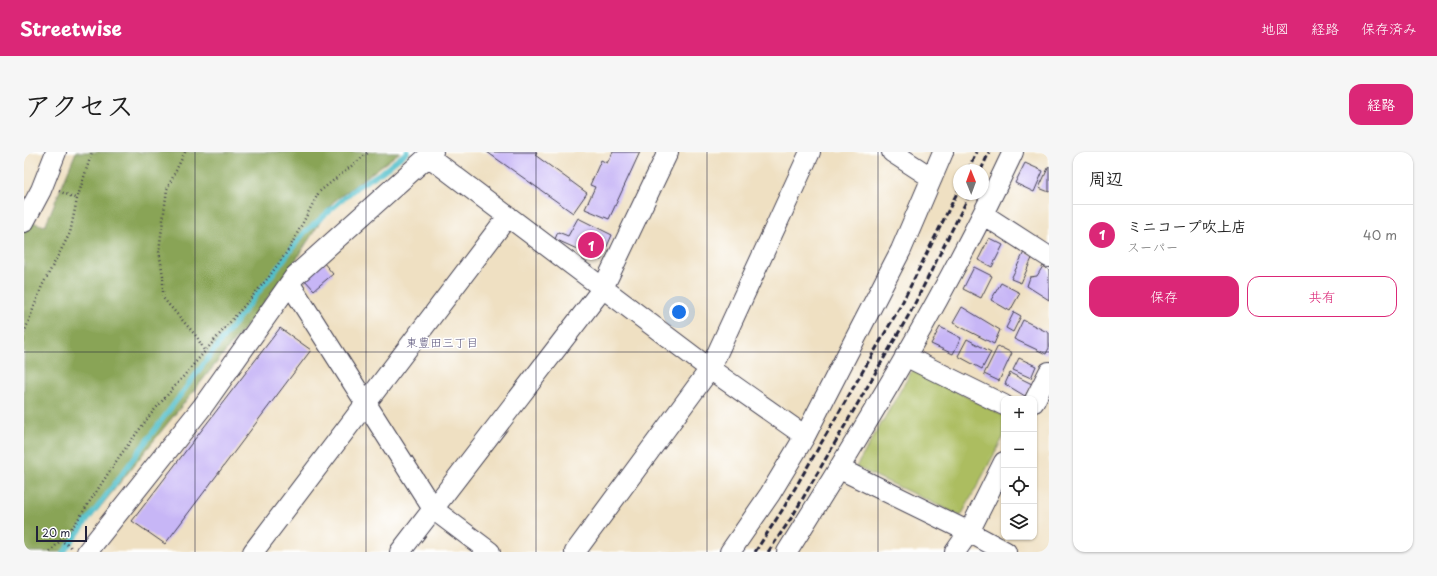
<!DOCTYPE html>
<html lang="ja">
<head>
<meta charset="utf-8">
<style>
  :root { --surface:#fff; --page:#f6f6f6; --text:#222; --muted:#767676; --line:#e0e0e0; --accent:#db2777 }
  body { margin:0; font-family:"Playpen Sans","Klee One",sans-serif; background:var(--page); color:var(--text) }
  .controls { position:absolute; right:12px; bottom:12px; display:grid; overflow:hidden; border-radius:8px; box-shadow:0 1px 3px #0004 }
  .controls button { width:36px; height:36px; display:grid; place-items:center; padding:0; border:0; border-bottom:1px solid var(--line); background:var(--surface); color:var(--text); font:20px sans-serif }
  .compass { position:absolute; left:929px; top:12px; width:36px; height:36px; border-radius:50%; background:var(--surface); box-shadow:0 1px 3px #0004; rotate:359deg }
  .scale { position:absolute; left:12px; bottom:10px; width:51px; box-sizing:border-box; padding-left:4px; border:2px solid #22223b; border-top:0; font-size:11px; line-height:14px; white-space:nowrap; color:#22223b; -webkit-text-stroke:3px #fff; paint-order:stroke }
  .you { position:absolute; left:655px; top:160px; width:14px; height:14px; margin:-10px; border:3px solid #fff; border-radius:50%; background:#1a73e8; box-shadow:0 0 0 6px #1a73e833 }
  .badge { display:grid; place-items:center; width:26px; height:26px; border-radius:50%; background:var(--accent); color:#fff; font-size:13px; font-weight:700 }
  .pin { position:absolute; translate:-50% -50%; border:2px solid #fff; box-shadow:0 1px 4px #0006 }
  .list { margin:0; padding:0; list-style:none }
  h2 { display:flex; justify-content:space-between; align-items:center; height:52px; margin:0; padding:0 16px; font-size:17px }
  h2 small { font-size:13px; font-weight:400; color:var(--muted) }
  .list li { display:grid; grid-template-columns:26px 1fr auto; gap:12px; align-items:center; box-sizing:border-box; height:60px; padding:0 16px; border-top:1px solid var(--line) }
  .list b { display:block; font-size:15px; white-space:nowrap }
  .list p { margin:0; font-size:13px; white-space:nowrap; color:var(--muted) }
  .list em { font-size:13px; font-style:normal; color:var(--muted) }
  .actions { display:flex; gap:8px; padding:12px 16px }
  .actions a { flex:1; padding:9px 0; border:1px solid var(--accent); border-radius:12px; text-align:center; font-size:14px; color:var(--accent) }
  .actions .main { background:var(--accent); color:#fff }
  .icon { flex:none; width:22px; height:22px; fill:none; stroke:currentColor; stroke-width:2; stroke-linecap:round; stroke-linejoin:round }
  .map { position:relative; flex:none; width:1025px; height:400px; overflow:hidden; border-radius:12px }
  header { display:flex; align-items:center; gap:24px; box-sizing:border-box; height:56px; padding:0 20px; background:var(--accent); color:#fff }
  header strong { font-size:19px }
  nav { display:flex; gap:22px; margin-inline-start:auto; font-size:14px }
  .intro { display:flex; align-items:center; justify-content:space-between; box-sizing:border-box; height:96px; padding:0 24px }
  h1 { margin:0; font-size:28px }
  .button { padding:10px 18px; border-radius:12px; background:var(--accent); color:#fff; font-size:14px; font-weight:700 }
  main { display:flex; gap:24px; padding:0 24px }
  aside { flex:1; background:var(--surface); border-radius:12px; box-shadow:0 1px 3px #0004 }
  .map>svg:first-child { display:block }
  .green { fill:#acbd60; stroke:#67704e }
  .forest { fill:#89a456; stroke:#566348 }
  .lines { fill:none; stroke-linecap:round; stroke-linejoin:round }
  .stream { stroke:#52bfcb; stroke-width:5 }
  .building { fill:#c7b6f6 }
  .minor-casing { stroke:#413e4f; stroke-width:22 }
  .path { stroke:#413e4f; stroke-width:2.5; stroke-dasharray:1 3; stroke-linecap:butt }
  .minor { stroke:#fff; stroke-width:20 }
  .rail { stroke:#22223b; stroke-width:3; stroke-dasharray:6 3; stroke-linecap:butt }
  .grid { fill:none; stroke:#22223b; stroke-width:1; stroke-opacity:0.55 }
  .labels { text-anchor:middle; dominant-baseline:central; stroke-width:3; stroke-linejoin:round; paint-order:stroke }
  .neighbourhood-label { font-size:12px; fill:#5c567c; stroke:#fff }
</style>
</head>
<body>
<header>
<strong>Streetwise</strong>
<nav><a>地図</a><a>経路</a><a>保存済み</a></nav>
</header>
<div class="intro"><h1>アクセス</h1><a class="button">経路</a></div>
<main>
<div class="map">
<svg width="1025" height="400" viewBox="0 0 1025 400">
  <rect width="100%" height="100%" fill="#fff"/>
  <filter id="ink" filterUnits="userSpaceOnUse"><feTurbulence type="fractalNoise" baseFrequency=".025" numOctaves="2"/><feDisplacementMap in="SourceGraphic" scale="8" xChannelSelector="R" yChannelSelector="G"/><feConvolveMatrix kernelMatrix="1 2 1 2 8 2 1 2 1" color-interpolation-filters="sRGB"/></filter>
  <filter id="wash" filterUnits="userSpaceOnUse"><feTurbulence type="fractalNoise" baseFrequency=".012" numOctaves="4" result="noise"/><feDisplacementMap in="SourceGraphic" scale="16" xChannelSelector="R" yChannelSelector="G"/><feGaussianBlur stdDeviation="0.9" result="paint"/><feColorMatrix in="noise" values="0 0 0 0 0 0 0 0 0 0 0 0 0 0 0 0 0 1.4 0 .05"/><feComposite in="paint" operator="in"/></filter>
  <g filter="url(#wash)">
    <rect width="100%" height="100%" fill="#efe0c2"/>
    <path class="green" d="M889,217L980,264V284L937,364L832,315Z"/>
    <path class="forest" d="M52,0H376L309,50L273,106L231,163L40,400H0V68L21,74Z"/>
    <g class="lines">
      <path class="stream" d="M40,400L184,206L281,80L333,35L358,20L383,0"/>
    </g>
    <g id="blocks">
      <path class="building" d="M463,0H513L511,3L563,41L549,61Z
        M589,0H616L585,67L561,57L571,35L566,33L577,8L583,11Z
        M1001,11L1019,19L1010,40L991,31Z
        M1025,14V40L1015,36Z
        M554,66L588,83L577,108L531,87L534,80L544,84Z
        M965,86L979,93L968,115L954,108Z
        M1000,100L1009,104L997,131L987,127Z
        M299,110L309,122L290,138L280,127Z
        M1019,114L1025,118V148L1003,134L1006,125L1013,124Z
        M950,115L968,124L957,146L939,137Z
        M977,131L996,141L986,159L967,148Z
        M938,155L976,178L970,192L929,171Z
        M990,160L997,164L989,180L982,176Z
        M999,168L1025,181V196L1022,202L990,187Z
        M916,175L937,186L929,202L907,192Z
        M256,176L287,198L141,392L108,369Z
        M943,187L967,200L958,217L934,204Z
        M974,194L988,201L975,229L960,222Z
        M995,206L1012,214L1007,226L989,218Z
        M986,221L1008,232L1001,244L981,232Z"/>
    </g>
  </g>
  <g filter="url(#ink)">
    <use href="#blocks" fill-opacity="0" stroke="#413e4f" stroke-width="1"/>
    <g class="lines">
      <g class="minor-casing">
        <path id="minor" d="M868,0L908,26
          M404,4L686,217L781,284
          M960,63L1025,105
          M0,70L17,38L32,0
          M266,132L409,357L466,400
          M881,204L980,253
          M1010,250L1025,220
          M816,317L945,380L982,400
          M63,400L179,254L271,124L409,0
          M229,400L484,64
          M376,400L579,136L644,0
          M551,400L686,217L786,0
          M706,400L746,342L781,284L877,98L919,0
          M763,400C844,271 924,139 989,0
          M931,400L945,380L980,310"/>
      </g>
      <path class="path" d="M161,0L143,37L135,99L139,124V146L173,185L181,200
        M35,39L53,47
        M0,181L18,134L46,81L53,47L68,0
        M36,388L47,395
        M26,400L51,372L95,305L127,262L244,126L265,97L295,40L345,0"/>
      <use href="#minor" class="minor"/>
      <path class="rail" d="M944,18L952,0
        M957,18L965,0
        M731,400L759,357L876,155L935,37
        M744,400L768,365L886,161L946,42"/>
    </g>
  </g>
  <path class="grid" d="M171,0V400M342,0V400M512,0V400M683,0V400M854,0V400M0,200H1025"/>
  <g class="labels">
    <g class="neighbourhood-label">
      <text x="418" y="190">東豊田三丁目</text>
    </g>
  </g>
</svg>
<div class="controls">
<button>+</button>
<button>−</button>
<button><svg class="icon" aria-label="locate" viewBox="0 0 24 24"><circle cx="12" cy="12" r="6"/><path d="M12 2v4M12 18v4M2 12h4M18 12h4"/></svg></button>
<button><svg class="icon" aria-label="layers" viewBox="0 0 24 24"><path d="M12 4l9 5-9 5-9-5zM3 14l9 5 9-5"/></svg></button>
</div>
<svg class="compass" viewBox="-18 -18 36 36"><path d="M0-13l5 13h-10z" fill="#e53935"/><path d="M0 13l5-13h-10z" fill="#767676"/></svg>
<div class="scale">20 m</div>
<div class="you"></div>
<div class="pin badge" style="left:567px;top:93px">1</div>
</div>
<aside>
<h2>周辺<small></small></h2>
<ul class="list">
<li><span class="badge">1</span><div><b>ミニコープ吹上店</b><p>スーパー</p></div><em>40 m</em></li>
</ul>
<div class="actions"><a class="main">保存</a><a>共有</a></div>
</aside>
</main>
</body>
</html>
